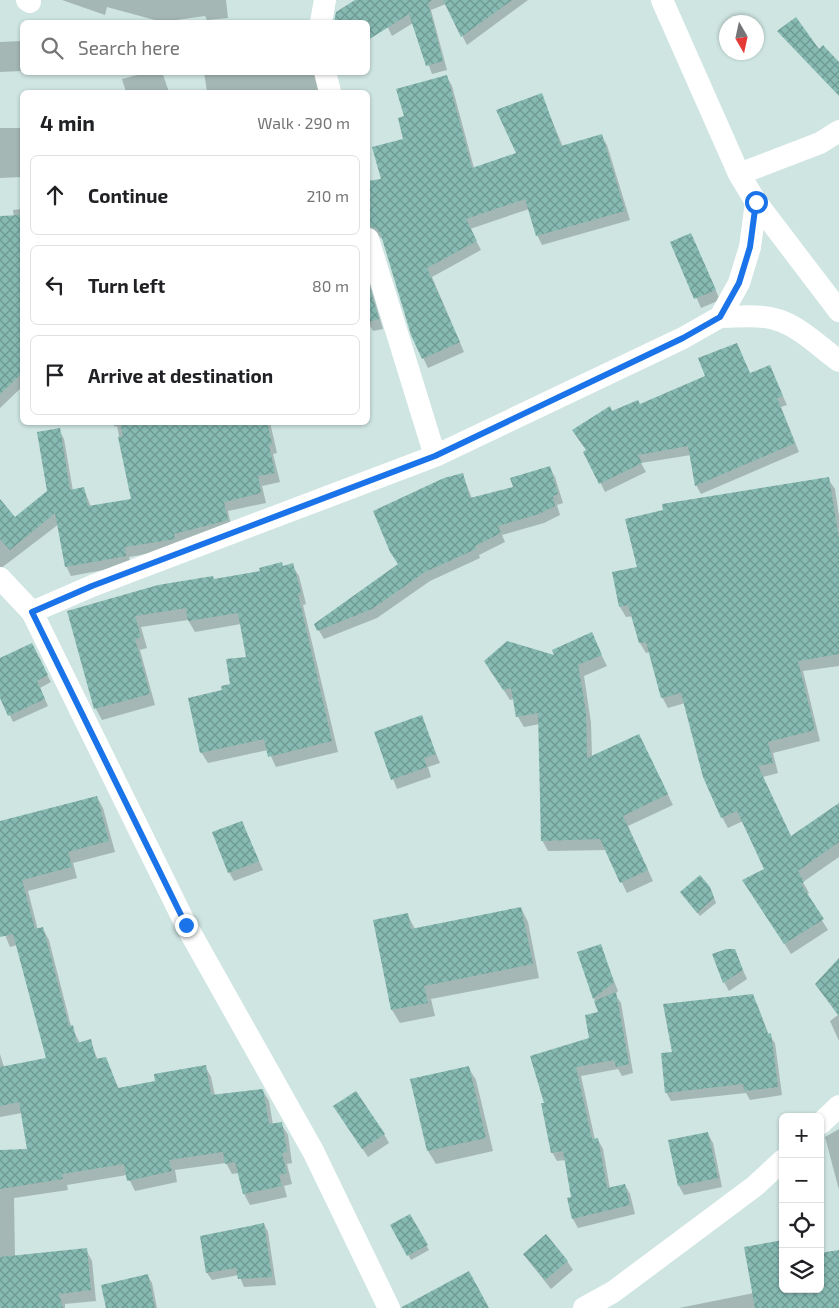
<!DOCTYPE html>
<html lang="en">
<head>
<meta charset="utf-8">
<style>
  :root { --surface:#fff; --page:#f2f2f2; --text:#202124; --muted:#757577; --line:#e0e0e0 }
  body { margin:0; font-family:"Exo 2",sans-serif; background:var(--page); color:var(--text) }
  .controls { position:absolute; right:15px; bottom:15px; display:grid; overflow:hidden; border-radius:8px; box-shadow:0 1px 4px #0004 }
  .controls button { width:45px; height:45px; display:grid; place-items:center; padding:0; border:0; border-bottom:1px solid var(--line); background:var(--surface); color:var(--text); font:25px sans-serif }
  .compass { position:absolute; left:719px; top:15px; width:45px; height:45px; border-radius:50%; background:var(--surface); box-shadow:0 1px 4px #0004; rotate:171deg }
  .stop { position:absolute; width:15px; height:15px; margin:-11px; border:4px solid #1a73e8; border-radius:50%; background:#fff }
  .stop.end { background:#1a73e8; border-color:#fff; box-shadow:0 1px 5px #0008 }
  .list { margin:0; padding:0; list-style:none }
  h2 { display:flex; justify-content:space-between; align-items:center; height:65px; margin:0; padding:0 20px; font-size:21px }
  h2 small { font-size:16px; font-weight:400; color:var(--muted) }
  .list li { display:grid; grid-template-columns:32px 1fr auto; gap:15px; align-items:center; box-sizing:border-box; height:80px; margin:0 10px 10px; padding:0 10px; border:1px solid var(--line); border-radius:8px }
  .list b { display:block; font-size:19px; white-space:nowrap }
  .list em { font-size:16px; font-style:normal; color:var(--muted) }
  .icon { flex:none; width:28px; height:28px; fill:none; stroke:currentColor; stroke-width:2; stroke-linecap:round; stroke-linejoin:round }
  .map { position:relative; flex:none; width:839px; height:1308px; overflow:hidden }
  .search { position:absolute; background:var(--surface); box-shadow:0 1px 4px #0004; left:20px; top:20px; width:350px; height:55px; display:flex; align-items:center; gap:12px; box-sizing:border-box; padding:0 18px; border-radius:8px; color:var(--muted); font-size:19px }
  .panel { position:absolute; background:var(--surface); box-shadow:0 1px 4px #0004; left:20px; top:90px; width:350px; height:335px; border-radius:8px }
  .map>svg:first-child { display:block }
  .shadow { fill:#0003 }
  .building { fill:url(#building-cross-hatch) }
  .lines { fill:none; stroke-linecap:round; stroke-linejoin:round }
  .street { stroke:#fff; stroke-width:22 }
  .route { stroke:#1a73e8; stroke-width:6 }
</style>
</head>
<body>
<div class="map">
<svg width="839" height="1308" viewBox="0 0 839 1308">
  <defs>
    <pattern id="building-cross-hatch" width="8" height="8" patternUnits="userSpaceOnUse" patternTransform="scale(1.25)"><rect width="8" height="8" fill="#86bab2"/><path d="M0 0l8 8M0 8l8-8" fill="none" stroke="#6e9892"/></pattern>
  </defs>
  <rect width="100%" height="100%" fill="#cee5e2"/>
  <path class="shadow" d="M62,0H226L228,18L207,20L205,16L162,22L107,7L105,15Z
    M384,0H528L467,45L446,4L431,10L447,70L432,74L413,23L392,36L388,28Z
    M22,41V71L0,72V42Z
    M149,72H162L169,92H126L122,79Z
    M204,72H316L319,92H207Z
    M447,77L452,86L474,168L518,153L541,94L563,147L601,135L607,145L630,220L542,245L537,235L529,209L470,229L481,250L432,277L464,352L428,368L412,334L384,241L378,235L368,237V202L388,198L405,139V117Z
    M0,128H22V177L0,178Z
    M22,209V387L0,408V218H14L13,210Z
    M691,235L720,300L701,308L672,243Z
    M368,277L383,329L373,331L368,322Z
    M736,344L750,375L769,366L787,405L781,407L799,452L701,494L696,485L691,455L641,463L646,472L605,492L585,452L612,412L640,406L707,377Z
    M112,422H270L277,453L273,454L280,482L262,486L266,503L228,511L232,530L180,548L129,557L131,565L71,576L66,566L59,524L0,569V501L15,519L49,492L59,429L64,439L73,491L84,489L91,507L132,500L117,426L115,427Z
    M550,468L555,477L563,503L557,505L560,515L544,523L502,535L505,542L479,555L480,558L430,581L377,618L324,639L315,624L399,564L463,475L472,499L514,488Z
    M828,479L835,489L839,516V666L803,671L820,741L773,753L778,773L763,777L791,837L839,805V857L803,882L809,893L806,895L828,930L791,954L750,890L766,869L743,821L728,828L722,817L685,703L668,708L662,697L650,652L646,653L640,643L633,616L626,617L620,607L613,573L638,568Z
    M281,563L284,567L292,565L299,576L306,604L303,605L338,752L276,767L268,750L208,763L201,752L224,690L231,685L248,658L241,624L195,632L188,620L141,627L147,648L140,650L155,705L102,720L96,709L69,612L261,572Z
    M591,634L607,666L584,676L591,723L592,757L644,746L673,805L628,826L653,881L627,893L606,850L548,851L542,840L540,724L524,727L518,717L514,699L510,700L492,672L556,657Z
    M35,652L51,682L40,688L48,706L13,722L0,695V659Z
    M421,717L440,763L428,767L431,777L397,789L375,733Z
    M97,797L103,808L115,852L73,863L77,878L28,891L38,930L43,929L49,940L71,1026L80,1043L90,1041L98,1060L105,1058L119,1089L156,1082L205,1066L211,1077L215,1096L263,1091L269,1101L273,1125L281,1124L288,1135L292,1163L287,1164L292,1184L284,1186L287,1197L250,1205L244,1194L239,1173L232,1174L226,1163L175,1170L177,1182L135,1191L127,1175L67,1185L68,1190L14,1198L15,1257L86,1250L92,1261L96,1301L65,1304V1308H22L0,1288V1151H28L22,1113L0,1117V1054L4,1067L47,1059L18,945L10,947L0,923V822Z
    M242,822L263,870L234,881L229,872Z
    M712,892L716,903L700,916L681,893Z
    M521,908L528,922L539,978L431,999L435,1016L400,1023L392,1010L407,914L415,929Z
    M600,946L618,991L615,994L621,1003L633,1073L622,1076L618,1069L581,1076L595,1140H598L603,1149L610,1189L625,1185L630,1194L635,1214L578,1228L573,1219L568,1199L572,1198L566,1160L557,1161L552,1152L546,1104L591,1038L599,1013L579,953Z
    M734,950L747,979L729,991L724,982Z
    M839,960V1041L830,1021L838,1015L816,984Z
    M757,1004L769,1035L775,1043L782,1095L750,1100L746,1093L671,1101L666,1092L673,1053Z
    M468,1067L476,1080L493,1151L436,1164L428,1151L411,1080Z
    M340,1115L384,1134L389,1143L368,1157Z
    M839,1129V1190L825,1137Z
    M708,1134L713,1143L722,1187L684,1195L679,1186Z
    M410,1215L429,1250L411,1260L392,1226Z
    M264,1224L268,1232L276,1285L244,1287L239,1275L212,1280L207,1273Z
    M524,1255L567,1261L573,1270L551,1289Z
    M839,1263V1308H679L754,1293L783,1289H820Z
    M147,1275L152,1283L157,1308H107Z"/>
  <path class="building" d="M355,0H432L428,3L443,61L426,66L409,14L368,40V22H334L336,12Z
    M443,0H512L461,37Z
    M796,17L819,49L823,45L839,62V96L777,31Z
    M447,75L472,168L516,153L496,110L542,93L561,146L602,134L625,211L536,236L525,199L466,219L477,241L427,268L460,342L422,359L411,335L381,235L377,229L368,226V181L381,179L372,147L403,139L398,118L404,116L396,89Z
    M22,215V373L0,394V216Z
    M691,233L716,290L694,299L670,242Z
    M368,282L379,319L368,322Z
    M737,343L750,373L770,365L783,396L777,398L795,443L695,486L688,446L638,455L642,463L599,484L583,452L586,450L572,430L610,406L612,411L638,400L640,404L705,376L698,358Z
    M120,422H267L272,444L269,445L275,473L258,476L261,493L224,502L228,520L174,534L175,539L125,547L126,556L65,567L55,513L10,550L0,539V499L15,517L47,491L37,432L60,428L70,490L84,487L88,506L131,499L118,437L123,436Z
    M550,466L558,494L553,496L555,506L539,514L498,526L501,533L475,546L476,549L425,572L372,609L317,631L314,624L398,564L390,552L373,511L444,478L463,473L470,498L513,487L510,478Z
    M829,477L839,539V654L798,661L815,730L768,742L773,763L758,766L791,836L839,803V842L798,871L804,882L801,884L824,919L784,944L742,880L764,869L737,811L721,818L703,777L681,693L661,698L646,642L639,643L628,605L619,607L612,572L637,567L625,519L663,510L662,504Z
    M282,562L283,566L293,563L301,593L298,594L332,741L268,757L264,739L200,753L188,698L222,690L221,686L230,684L226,659L246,657L238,613L188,621L186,608L135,616L141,637L135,639L150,694L94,709L67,611L158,585L213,576L214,579L260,571L259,568Z
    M592,632L602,655L578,665L586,712L587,758L639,734L668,794L623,816L648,870L620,883L600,839L541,841L538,713L516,717L511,688L503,690L484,661L507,641L554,655L552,650Z
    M32,643L48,675L37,681L45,699L8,716L0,698V658Z
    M422,715L436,754L424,758L427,767L391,780L374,732Z
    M97,796L109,841L68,852L72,867L22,880L35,929L43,927L69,1026L73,1025L77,1043L91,1039L96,1059L106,1057L118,1088L155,1081L154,1074L206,1065L211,1095L263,1089L269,1124L282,1122L287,1152L282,1153L287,1173L279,1175L282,1186L243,1194L235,1162L225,1164L223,1152L169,1160L172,1171L127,1181L124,1164L62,1174L63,1179L0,1189V1150L27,1149L19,1102L0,1106V1067L46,1058L13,934L0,937V821Z
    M242,821L259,861L228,873L212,832Z
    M700,875L710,887L714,898L697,913L680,892Z
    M521,907L533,964L424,986L428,1003L391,1010L373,920L408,913L411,929Z
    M601,944L614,982L593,999L577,952Z
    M726,949H735L743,970L723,983L712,954Z
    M839,958V1016L815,984Z
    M616,992L629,1064L616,1067L614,1060L576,1067L592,1139L598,1138L607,1188L625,1184L630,1205L572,1219L567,1198L571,1197L563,1151L551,1153L541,1103H544L530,1056L589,1038L585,1015L598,1012L594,1001Z
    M753,994L768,1034L771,1033L778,1087L744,1091L743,1084L665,1093L661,1053L672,1052L663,1004Z
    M469,1066L486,1138L427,1151L410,1079Z
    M356,1091L385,1134L362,1149L333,1106Z
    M708,1132L718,1178L678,1186L668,1140Z
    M410,1214L428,1245L407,1256L390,1225Z
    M264,1223L272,1277L238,1279L236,1268L206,1273L200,1236Z
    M546,1234L568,1261L545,1280L523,1254Z
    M783,1240V1289H820V1253L839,1250V1308H755L744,1247Z
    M87,1248L91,1290L59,1294L63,1308H0V1257Z
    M469,1271L489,1308H402V1307Z
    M148,1274L155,1308H106L101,1285Z"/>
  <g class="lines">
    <path class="street" d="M27,0L30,2
      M662,0L739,174L756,202L839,311
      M321,22L325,0
      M325,72L330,92
      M739,174L820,143L839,131
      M368,239L435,456
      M720,317C739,317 760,314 778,320C800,327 820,347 839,361
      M0,578L32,612L186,925L313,1151L389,1308
      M32,612L92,586L435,456L683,338L720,317L739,283L750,247L756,202
      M820,1124L839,1106
      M584,1308L613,1292L755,1186L783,1160"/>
  </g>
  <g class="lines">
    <path class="route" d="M186,925L32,612L92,586L435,456L683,338L720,317L739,283L750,247L756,202"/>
  </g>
</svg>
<div class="controls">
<button>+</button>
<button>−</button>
<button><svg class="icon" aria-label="locate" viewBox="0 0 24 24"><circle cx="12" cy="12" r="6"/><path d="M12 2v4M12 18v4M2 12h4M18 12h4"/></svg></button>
<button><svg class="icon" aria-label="layers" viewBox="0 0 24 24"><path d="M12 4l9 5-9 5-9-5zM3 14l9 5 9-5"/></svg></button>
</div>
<svg class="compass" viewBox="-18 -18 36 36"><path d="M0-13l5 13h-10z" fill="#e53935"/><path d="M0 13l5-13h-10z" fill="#757577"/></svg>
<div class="stop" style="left:756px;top:202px"></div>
<div class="stop end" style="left:186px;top:925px"></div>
<div class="search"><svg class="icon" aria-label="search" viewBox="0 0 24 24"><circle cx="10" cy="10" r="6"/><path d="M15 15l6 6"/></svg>Search here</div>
<section class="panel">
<h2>4 min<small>Walk · 290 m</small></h2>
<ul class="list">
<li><svg class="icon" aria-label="ahead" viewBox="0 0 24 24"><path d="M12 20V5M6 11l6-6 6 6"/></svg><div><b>Continue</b></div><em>210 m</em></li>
<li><svg class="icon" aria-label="left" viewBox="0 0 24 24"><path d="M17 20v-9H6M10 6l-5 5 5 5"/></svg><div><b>Turn left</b></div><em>80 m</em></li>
<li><svg class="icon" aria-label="arrive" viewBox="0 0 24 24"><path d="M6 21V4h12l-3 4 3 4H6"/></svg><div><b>Arrive at destination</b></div></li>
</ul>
</section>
</div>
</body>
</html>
